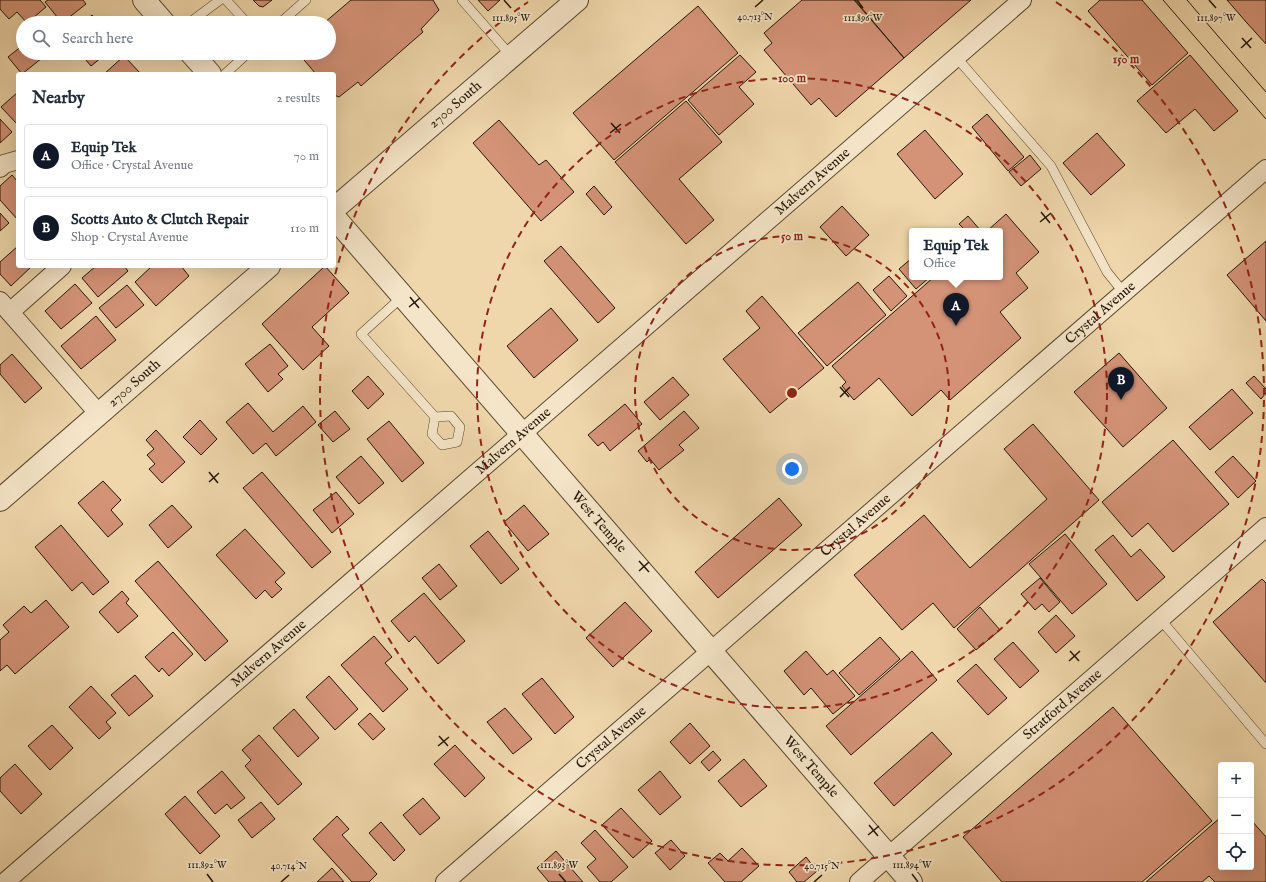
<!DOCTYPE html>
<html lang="en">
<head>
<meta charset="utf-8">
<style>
  :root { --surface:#fff; --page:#f2f2f3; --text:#1f2937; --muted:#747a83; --line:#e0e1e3; --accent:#111827 }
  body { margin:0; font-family:"IM FELL English",serif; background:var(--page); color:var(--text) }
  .controls { position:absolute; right:12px; bottom:12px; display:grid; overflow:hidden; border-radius:4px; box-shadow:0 4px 16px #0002 }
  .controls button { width:36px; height:36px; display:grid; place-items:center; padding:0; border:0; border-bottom:1px solid var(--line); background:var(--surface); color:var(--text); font:20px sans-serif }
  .you { position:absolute; left:792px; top:469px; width:14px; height:14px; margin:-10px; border:3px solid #fff; border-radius:50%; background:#1a73e8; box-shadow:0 0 0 6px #1a73e833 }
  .badge { display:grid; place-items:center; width:26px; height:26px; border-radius:50%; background:var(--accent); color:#fff; font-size:13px; font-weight:700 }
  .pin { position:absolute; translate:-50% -33px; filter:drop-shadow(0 1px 2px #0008) }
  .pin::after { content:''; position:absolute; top:21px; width:14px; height:12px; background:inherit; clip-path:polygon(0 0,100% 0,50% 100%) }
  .popup { position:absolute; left:909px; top:228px; width:94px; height:52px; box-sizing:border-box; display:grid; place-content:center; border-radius:4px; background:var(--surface); filter:drop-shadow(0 1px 3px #0005); font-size:13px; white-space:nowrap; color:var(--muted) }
  .popup b { font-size:15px; color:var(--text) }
  .popup::after { content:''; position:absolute; left:50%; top:100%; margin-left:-8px; border:8px solid transparent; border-top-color:var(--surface) }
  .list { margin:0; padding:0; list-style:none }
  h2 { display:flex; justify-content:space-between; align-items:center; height:52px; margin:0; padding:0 16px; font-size:17px }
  h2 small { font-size:13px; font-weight:400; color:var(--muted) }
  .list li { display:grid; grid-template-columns:26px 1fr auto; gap:12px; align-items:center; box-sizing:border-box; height:64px; margin:0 8px 8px; padding:0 8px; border:1px solid var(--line); border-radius:4px }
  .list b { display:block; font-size:15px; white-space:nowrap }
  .list p { margin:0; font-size:13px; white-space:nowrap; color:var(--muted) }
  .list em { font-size:13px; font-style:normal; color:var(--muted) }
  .icon { flex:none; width:22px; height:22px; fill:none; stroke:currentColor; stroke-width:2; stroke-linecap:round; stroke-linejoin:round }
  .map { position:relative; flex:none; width:1266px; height:882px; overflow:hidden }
  .search { position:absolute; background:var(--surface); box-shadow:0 4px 16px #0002; left:16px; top:16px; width:320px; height:44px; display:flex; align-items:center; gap:10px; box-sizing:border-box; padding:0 14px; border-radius:22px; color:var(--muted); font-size:15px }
  .panel { position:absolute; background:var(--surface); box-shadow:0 4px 16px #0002; left:16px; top:72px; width:320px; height:196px; border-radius:4px }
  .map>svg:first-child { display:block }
  .building { fill:#d49377; stroke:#221505 }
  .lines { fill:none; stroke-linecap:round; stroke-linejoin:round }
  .service-casing { stroke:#55462e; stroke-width:10 }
  .minor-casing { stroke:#55462e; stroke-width:20 }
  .tertiary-casing { stroke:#55462e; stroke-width:24 }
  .service { stroke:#f5e5c8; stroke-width:9 }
  .minor { stroke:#f5e5c8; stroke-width:18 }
  .tertiary { stroke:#f5e5c8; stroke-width:22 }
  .tram { stroke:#221505; stroke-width:1 }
  .ticks { fill:none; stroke:#221505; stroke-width:1.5 }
  .ring { fill:none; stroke:#8f2418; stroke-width:2; stroke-dasharray:7 5 }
  .labels { text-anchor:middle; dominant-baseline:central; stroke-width:3.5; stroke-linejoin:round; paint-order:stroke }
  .street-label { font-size:14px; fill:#221505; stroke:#f5e5c8 }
  .ticks-label { font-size:10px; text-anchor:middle; fill:#221505; stroke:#f5e5c8; stroke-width:3.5; stroke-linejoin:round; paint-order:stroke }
  .centre { fill:#8f2418; stroke:#f5e5c8; stroke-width:2 }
  .ring-label { font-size:12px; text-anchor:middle; font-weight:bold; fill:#8f2418; stroke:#f5e5c8; stroke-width:3.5; stroke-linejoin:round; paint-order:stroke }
</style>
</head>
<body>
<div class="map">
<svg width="1266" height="882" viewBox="0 0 1266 882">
  <rect width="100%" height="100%" fill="#efd7ab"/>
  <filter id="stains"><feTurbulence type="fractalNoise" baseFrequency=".005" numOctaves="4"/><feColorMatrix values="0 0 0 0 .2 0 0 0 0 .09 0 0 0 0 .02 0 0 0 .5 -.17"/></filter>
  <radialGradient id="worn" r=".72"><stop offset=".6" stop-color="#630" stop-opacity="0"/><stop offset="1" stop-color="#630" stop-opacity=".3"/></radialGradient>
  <path class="building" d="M0,0H40L46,7L27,23L17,12L9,19L0,9Z
    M48,0H83L86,4L62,23L45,2Z
    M253,0H272L263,7L259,6Z
    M351,0H433L439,10L421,29L423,32L361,86L358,82L339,97L334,95V74H316L298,53H329V23H324Z
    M478,0H500L488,11Z
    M802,0H854L904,58L836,117L819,98L811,105L764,50L772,43L764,33Z
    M855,0H971L904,58Z
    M1100,0H1142L1188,53L1152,85L1088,11Z
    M1227,0H1266V44L1247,23Z
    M698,6L738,53L614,160L573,113Z
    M92,15L99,23H83Z
    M23,45V53H38L42,58L22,74L8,57Z
    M80,53H107L91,66Z
    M740,55L756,72L739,87L754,104L719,135L688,100Z
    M1190,55L1238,111L1214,131L1195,109L1166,133L1137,101Z
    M124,56L141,74H104Z
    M18,92V125L1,107Z
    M686,101L722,142L679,179L714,220L686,244L615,162Z
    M987,114L1024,157L1008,171L972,127Z
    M0,119L12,132L0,143Z
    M499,120L539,165L546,160L574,192L541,221L473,143Z
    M925,130L963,174L935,199L897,154Z
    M1097,133L1125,165L1091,195L1063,163Z
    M1030,155L1041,169L1021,186L1009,172Z
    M12,175L18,182V220L0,200V186Z
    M594,186L612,207L604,215L586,194Z
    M842,206L869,235L846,256L820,227Z
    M0,213L9,223L0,231Z
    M1006,214L1039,252L1016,273L1028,288L1000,312L1021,338L950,400L941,390L912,416L879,378L854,400L842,386L846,382L832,366L934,277H1000V231H987Z
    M968,216L981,231H966L959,224Z
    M1266,241V321L1227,275Z
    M18,246V266H32L11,286L0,274V262Z
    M561,246L615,308L598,323L544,261Z
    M912,258V277H930L916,289L899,269Z
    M96,266H124L128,271L98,297L82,278Z
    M152,266H181L189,276L156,306L135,282Z
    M325,266L349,293L312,327L329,346L303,370L262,324Z
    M889,276L907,296L891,311L873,290Z
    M858,282L886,315L827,366L798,333Z
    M75,284L92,303L61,329L45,311Z
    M127,285L144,305L116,328L99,308Z
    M762,296L824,368L770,413L723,359L760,328L746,311Z
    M551,308L578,340L534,378L507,346Z
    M96,316L116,340L81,369L61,346Z
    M270,344L288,366L278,374L283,379L268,392L245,364Z
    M1119,353L1167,408L1123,447L1074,392Z
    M12,354L42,388L25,403L0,374V365Z
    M368,376L384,394L368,409L352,391Z
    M1254,376L1266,389V393L1261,399L1246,383Z
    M673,377L689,395L660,420L644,402Z
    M1232,389L1253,413L1210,450L1189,427Z
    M248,403L273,432L303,406L316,422L276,456L266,443L253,454L226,422Z
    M625,404L642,424L610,451L603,442L598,446L588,435Z
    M335,411L350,429L333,442L318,425Z
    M684,411L699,428L679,445L684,450L659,470L650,459L647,462L638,451Z
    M200,420L217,439L201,455L183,437Z
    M389,421L424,463L402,482L367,439Z
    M1033,424L1099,500L954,628L933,603L902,630L854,575L924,515L970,568L1047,499L1004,449Z
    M156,430L185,462L162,483L149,469L155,464L147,455L154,449L146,440Z
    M1173,440L1229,504L1173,552L1148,523L1132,537L1102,502Z
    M361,456L384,483L359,504L336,477Z
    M1233,456L1256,481L1238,498L1215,472Z
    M262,472L331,552L312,568L243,488Z
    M103,481L121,500L111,510L123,524L108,537L78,503Z
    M336,492L354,514L332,533L313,510Z
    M779,498L802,525L718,598L695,572Z
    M172,505L192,527L168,548L149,525Z
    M524,505L549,534L528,551L504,522Z
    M61,525L109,582L93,595L82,582L72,591L35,547Z
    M245,529L285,573L275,582L282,589L272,598L265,590L256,599L216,555Z
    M488,531L519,569L501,584L470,546Z
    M1065,534L1107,584L1072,614L1029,564Z
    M1113,535L1131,557L1140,549L1165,577L1137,601L1095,550Z
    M158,561L228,641L205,661L135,581Z
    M439,564L457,586L440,600L422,578Z
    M1040,578L1060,602L1049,612L1042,604L1035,610L1021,594Z
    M1262,579L1266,583V683L1213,622Z
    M122,591L129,599L126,603L138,616L118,633L99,612Z
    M424,593L465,641L438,664L415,636L409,642L391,621Z
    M46,600L69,627L15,674L7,665L0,671V640L9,632L3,625L24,606L31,613Z
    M625,602L652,631L613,667L586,638Z
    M980,607L1000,630L976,650L957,629Z
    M1056,615L1075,636L1056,653L1038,632Z
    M173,632L193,654L169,676L162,668L159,672L145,657Z
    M374,636L392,657L385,663L408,689L383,712L341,665Z
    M880,637L900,659L859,695L839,673Z
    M1013,642L1039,671L1020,688L994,659Z
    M806,651L827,675L833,670L855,696L833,714L811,688L804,695L784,671Z
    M912,651L937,680L851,755L826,726Z
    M976,664L1007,698L988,715L957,681Z
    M135,675L153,696L129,716L111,695Z
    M329,676L358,709L335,730L306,697Z
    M542,678L574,717L555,734L522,694Z
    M91,686L116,713L106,722L111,728L99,739L69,707Z
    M1113,707L1212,821L1142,882H1002L963,837Z
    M505,708L532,739L513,754L487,722Z
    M294,709L319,738L298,757L273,728Z
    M370,713L385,729L373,740L358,724Z
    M690,723L710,746L690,764L670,742Z
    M52,725L73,748L50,770L28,746Z
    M932,732L952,754L894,806L874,783Z
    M259,735L302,784L278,805L245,766L251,760L242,750Z
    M455,745L485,778L465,797L434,764Z
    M713,751L721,760L709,771L701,762Z
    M744,759L767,786L741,807L718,781Z
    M15,764L42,794L21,814L0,791V778Z
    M222,771L245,798L231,809L227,804L215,814L197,792Z
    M660,771L681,797L660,815L638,790Z
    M185,796L220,836L200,854L165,814Z
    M423,798L440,818L420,835L403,815Z
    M261,802L275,819L252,838L238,820Z
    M621,808L652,841L633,858L602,825Z
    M337,816L349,829L342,835L377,874L369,882H352L313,839Z
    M1221,817V867H1251V820L1266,837V882H1215L1209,876L1202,882H1146Z
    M381,822L405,850L394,861L369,833Z
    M595,830L628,867L611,882H600L587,867L596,859L581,843Z
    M671,840L685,856L670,870L655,853Z
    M742,848L759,866L741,882H725L708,863L720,853L728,861Z
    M556,851L583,882H549L537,868Z
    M806,857L817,871L804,882H797L789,872Z
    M332,868L344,882H317Z"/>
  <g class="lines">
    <g class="service-casing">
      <path id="service" d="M226,0L247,23
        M462,0L512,57
        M189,23L220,0
        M280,23L306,0
        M956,57L1051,166L1107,272L1124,293
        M225,74L248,53
        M403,296L361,334L435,417L432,434L442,445L457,442L460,427L451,416L435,417
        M1160,619L1266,744"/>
    </g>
    <g class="minor-casing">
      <g id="minor">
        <path d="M0,168L4,164L18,160"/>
        <path d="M0,301L99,414"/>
        <path d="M10,312L62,266"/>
        <path id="s1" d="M5,882L1022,0"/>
        <path id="s2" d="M445,882L1266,169"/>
        <path id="s3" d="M859,882L1266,527"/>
      </g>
    </g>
    <g class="tertiary-casing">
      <g id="tertiary">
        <path d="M144,0L164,23"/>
        <path d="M191,53L210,74"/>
        <path id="s4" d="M334,209L577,0"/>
        <path id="s5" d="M334,217L911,882"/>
        <path id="s6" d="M0,500L269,266"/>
      </g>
    </g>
    <use href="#service" class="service"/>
    <use href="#minor" class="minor"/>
    <use href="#tertiary" class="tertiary"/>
    <path class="tram" d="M1163,0L1266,119
      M1187,0L1266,92"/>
  </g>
  <path class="ticks" d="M504,0L511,8M857,0L863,8M1209,0L1216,8M755,7L763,0M1242,38L1251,48M1241,48L1252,38M611,123L620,133M610,133L621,124M1041,212L1050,223M1040,222L1051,213M410,297L419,308M409,307L420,298M840,387L849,397M840,397L850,387M209,472L218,483M209,482L219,473M639,561L649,572M639,571L649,562M1070,651L1079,661M1069,661L1080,651M439,736L448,746M438,746L449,737M869,825L878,836M868,835L879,826M207,874L213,882M559,874L566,882M912,874L918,882M281,882L289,875M814,882L822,875"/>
  <g class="ring">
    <circle cx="792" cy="393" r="157"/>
    <circle cx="792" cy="393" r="315"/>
    <path d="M1056 2A472 472 0 1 1 528 2"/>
  </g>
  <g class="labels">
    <g class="street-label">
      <text stroke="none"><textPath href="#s4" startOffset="160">2700 South</textPath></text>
      <text stroke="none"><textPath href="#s1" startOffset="1069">Malvern Avenue</textPath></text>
      <text stroke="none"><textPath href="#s2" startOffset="868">Crystal Avenue</textPath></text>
      <text stroke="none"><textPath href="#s6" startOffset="178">2700 South</textPath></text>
      <text stroke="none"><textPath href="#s1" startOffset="673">Malvern Avenue</textPath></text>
      <text stroke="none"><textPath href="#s5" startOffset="404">West Temple</textPath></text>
      <text stroke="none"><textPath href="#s2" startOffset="544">Crystal Avenue</textPath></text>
      <text stroke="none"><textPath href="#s1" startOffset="349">Malvern Avenue</textPath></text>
      <text stroke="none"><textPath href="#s3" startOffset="270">Stratford Avenue</textPath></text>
      <text stroke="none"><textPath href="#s2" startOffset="220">Crystal Avenue</textPath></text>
      <text stroke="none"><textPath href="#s5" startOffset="728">West Temple</textPath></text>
    </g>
  </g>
  <g class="ticks-label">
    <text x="755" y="20">40.713°N</text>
    <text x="1216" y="21">111.897°W</text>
    <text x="511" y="21">111.895°W</text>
    <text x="863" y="21">111.896°W</text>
    <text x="207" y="868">111.892°W</text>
    <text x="559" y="868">111.893°W</text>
    <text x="912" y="868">111.894°W</text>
    <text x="289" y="869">40.714°N</text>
    <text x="822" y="869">40.715°N</text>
  </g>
  <circle cx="792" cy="393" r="6" class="centre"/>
  <g class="ring-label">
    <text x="1126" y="63">150 m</text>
    <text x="792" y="82">100 m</text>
    <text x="792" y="240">50 m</text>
  </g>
  <rect width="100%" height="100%" filter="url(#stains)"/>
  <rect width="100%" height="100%" fill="url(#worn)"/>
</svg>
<div class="controls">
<button>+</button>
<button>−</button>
<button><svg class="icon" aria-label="locate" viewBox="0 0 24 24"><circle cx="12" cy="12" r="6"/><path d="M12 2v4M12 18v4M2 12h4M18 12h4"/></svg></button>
</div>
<div class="you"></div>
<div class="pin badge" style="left:956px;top:326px">A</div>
<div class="popup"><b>Equip Tek</b>Office</div>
<div class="pin badge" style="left:1121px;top:400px">B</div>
<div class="search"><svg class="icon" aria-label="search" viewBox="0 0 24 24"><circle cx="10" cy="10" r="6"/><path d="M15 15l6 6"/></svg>Search here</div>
<section class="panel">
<h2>Nearby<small>2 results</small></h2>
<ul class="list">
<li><span class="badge">A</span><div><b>Equip Tek</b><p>Office · Crystal Avenue</p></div><em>70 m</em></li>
<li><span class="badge">B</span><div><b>Scotts Auto &amp; Clutch Repair</b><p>Shop · Crystal Avenue</p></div><em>110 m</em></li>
</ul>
</section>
</div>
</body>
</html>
